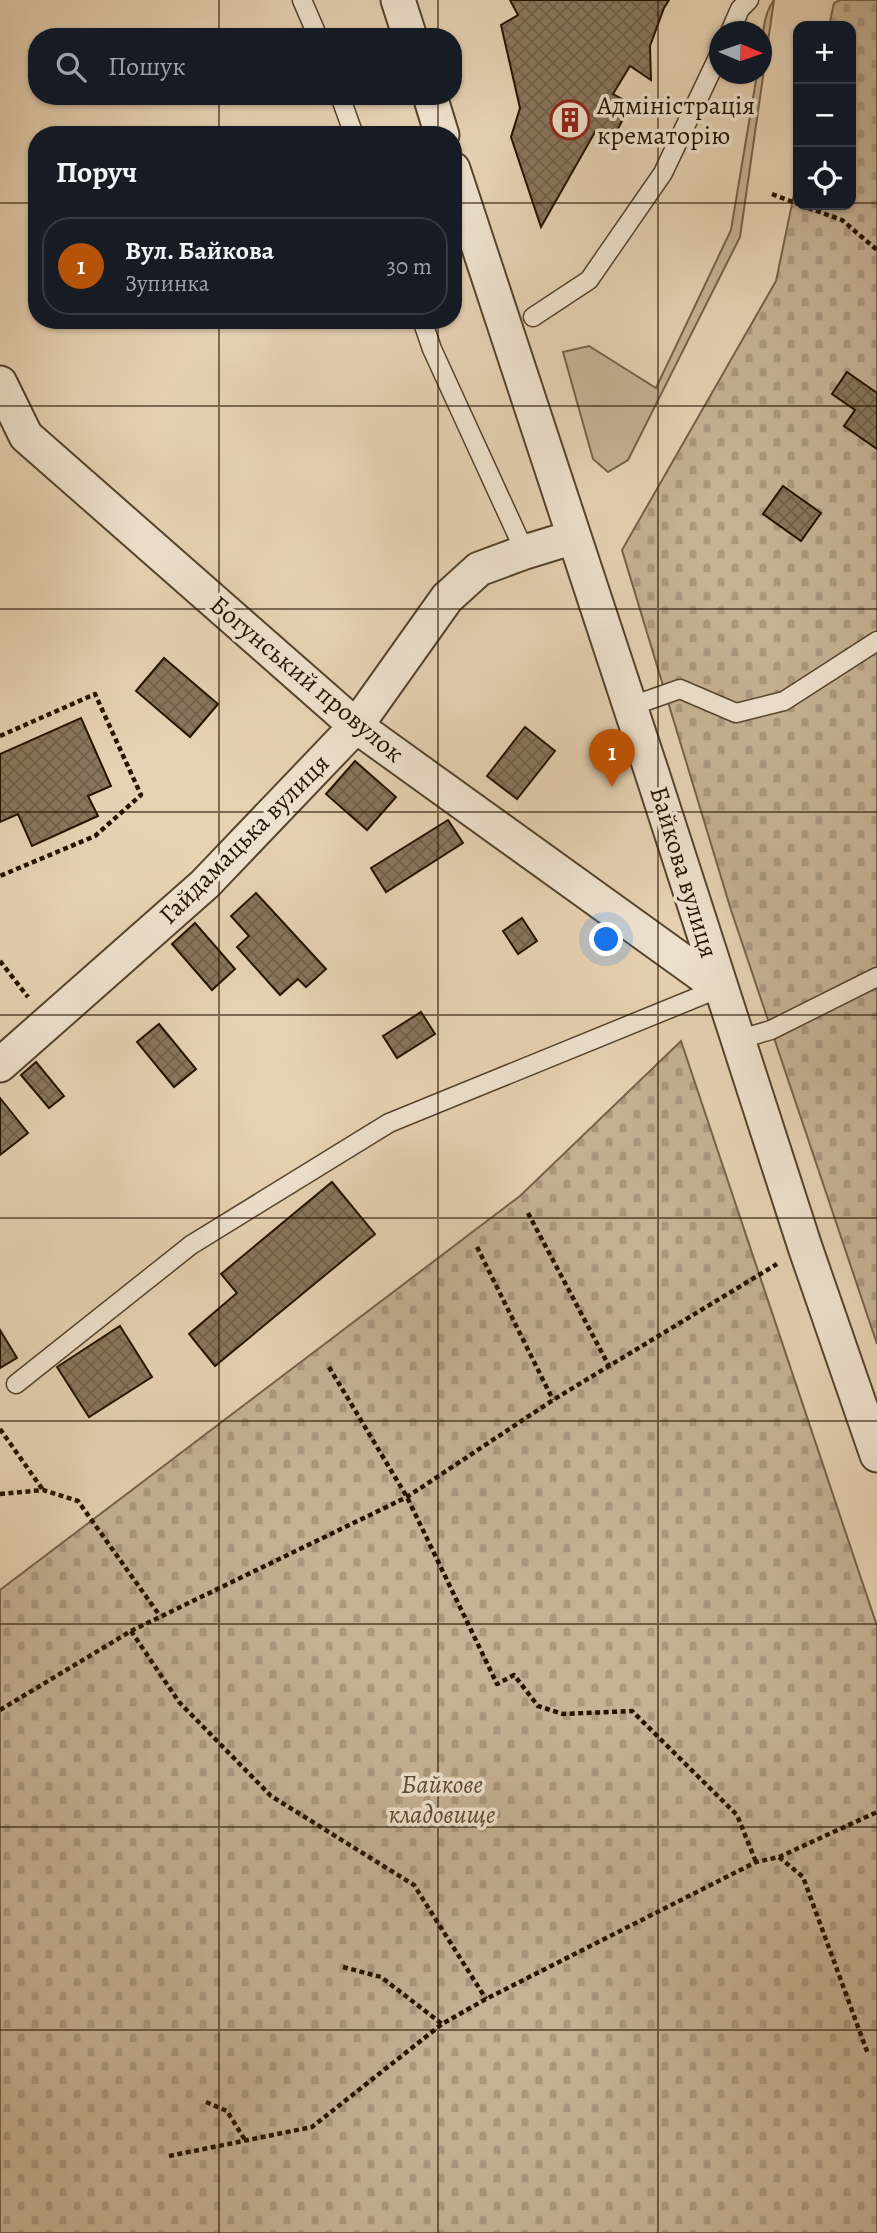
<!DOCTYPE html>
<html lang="uk">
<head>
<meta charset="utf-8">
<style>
  :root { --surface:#171b24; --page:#20242c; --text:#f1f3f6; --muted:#9ea1a6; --line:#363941; --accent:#b45309 }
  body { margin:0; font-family:Alegreya,serif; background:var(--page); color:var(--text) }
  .controls { position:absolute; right:21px; top:21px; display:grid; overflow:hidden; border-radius:14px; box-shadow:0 2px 5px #0004 }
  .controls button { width:63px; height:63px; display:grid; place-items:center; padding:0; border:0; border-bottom:2px solid var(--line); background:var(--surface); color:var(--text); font:35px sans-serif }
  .compass { position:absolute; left:709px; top:21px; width:63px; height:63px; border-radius:50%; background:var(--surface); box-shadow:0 2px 5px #0004; rotate:92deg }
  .you { position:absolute; left:607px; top:940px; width:24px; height:24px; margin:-18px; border:5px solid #fff; border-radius:50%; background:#1a73e8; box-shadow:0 0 0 10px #1a73e833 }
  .badge { display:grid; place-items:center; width:46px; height:46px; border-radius:50%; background:var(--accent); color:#fff; font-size:23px; font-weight:700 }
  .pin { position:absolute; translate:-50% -58px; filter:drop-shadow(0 2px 4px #0008) }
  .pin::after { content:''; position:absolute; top:37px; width:24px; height:21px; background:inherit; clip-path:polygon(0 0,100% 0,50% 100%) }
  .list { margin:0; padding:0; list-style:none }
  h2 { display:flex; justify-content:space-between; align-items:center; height:91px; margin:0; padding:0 28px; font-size:30px }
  h2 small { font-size:23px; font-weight:400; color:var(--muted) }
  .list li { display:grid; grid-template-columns:46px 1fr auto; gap:21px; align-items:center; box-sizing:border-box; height:98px; margin:0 14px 14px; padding:0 14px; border:2px solid var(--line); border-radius:28px }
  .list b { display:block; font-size:26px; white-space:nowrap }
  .list p { margin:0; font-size:23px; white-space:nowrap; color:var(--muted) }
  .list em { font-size:23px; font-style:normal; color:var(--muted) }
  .icon { flex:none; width:38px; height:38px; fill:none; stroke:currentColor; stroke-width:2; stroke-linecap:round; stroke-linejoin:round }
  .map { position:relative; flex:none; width:877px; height:2233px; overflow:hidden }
  .search { position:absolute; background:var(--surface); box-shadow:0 2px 5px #0004; left:28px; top:28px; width:434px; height:77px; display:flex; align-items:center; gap:18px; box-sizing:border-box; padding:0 24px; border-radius:28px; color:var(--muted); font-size:26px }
  .panel { position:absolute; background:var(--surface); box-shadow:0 2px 5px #0004; left:28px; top:126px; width:434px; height:203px; border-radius:28px }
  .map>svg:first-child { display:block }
  .grass { fill:#c6b295; stroke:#75624a; stroke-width:2 }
  .cemetery { fill:url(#cemetery-stones); stroke:#75624a; stroke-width:2 }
  .building { fill:url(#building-cross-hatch); stroke:#241300; stroke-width:2 }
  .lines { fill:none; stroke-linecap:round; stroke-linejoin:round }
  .lane-casing { stroke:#55432d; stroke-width:21 }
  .street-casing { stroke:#55432d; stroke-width:37 }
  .path { stroke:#241300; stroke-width:4.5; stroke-dasharray:5 3.5; stroke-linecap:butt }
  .lane { stroke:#efe2ce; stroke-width:18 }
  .street { stroke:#efe2ce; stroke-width:33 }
  .grid { fill:none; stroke:#241300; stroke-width:2; stroke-opacity:0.55 }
  .labels { text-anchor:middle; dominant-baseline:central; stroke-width:7; stroke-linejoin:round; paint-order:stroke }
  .poi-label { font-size:26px; fill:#241300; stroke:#efe2ce; text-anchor:start }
  .street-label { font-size:26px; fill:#241300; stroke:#efe2ce }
  .park-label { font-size:26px; font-style:italic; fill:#5d4b34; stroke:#efe2ce }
</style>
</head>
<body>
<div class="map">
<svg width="877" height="2233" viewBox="0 0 877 2233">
  <defs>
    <pattern id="cemetery-stones" width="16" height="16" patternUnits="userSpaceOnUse" patternTransform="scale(1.75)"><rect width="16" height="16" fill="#c6b295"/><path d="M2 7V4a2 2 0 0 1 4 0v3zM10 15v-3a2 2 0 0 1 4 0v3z" fill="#aa987f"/></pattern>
    <pattern id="building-cross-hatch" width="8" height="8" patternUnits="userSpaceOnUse" patternTransform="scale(1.75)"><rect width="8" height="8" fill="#89765d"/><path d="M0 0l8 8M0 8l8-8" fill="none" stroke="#70604a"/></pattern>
  </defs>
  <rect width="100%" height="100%" fill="#e7d2b3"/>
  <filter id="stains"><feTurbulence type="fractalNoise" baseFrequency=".00286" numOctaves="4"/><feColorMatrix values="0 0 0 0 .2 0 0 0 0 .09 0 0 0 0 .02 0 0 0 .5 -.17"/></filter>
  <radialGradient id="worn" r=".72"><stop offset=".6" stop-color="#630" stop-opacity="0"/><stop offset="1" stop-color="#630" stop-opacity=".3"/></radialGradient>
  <path class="grass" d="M774,0L740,237L628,460L608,472L593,459L563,352L589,346L656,388L731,230L757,74H762C762,51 760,18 774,0Z"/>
  <path class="cemetery" d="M840,0H877V1344L731,910L622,550L776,281L798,175V205H851V26H829L834,3Z
    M681,1041L877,1626V2233H0V1590L520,1196Z"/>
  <path class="building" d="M510,0H669L664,8L650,46L651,80L630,66L613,94L631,104L611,142L595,132L541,227L511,137L520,108L501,25L518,15Z
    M847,372L877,393V449L844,426L855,410L832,394Z
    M783,486L821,513L801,541L763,514Z
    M164,658L218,704L190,737L136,691Z
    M81,718L111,786L88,796L98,816L32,846L18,814L0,822V754Z
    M525,727L555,751L517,799L487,776Z
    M355,761L396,797L367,830L326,794Z
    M448,820L463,843L386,892L371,868Z
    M256,893L326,969L306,987L298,979L280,995L237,947L249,936L231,916Z
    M522,918L537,941L518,954L503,931Z
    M195,923L235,969L212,990L172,944Z
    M421,1012L435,1034L397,1058L383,1036Z
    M159,1024L196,1069L174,1087L137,1042Z
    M36,1062L64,1096L49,1108L21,1075Z
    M0,1098L28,1133L0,1155Z
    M332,1182L375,1234L215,1366L189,1334L237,1293L221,1274Z
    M120,1326L152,1377L89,1417L57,1367Z
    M0,1330L17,1358L0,1368Z"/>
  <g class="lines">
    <g class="lane-casing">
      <path id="lane" d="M302,0L318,37
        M730,32L740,9L749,0
        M340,96L354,135
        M533,317L589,280L663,173L720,53
        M422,320L432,349L525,552
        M629,707L680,689L736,713L784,701L877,641
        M737,1040L771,1030L877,977
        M16,1384L191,1245L389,1123L720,988"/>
    </g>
    <g class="street-casing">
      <path id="street" d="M398,0L410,37
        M430,96L442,135
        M453,169L652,773L805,1247L877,1455
        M0,383L26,436L356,726L720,988
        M0,1065L205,884L356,726L447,598L479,569L525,552L574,537"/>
    </g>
    <path class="path" d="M772,194L798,204
      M800,205L842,220L877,250
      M0,736L95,694L141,795L95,836L0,876
      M0,961L28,997
      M528,1213L609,1366
      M477,1247L553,1400
      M329,1367L407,1497L497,1684L514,1675L538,1706L563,1714L632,1711L737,1815L756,1862
      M0,1429L43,1490
      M0,1494L43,1490L78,1501L160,1616
      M131,1631L179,1702L271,1796L414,1885L486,1999
      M0,1710L131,1631L407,1497L553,1400L777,1264
      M779,1857L803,1877L868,2054
      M343,1967L381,1977L442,2024
      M206,2102L227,2111L245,2140
      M169,2156L312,2127L442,2024L486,1999L756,1862L779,1857L877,1812"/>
    <use href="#lane" class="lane"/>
    <use href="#street" class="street"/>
  </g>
  <path class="grid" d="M219,0V37M438,0V37M658,0V2233M219,96V135M438,96V135M0,203H37M453,203H798M851,203H877M219,320V2233M438,320V2233M0,406H877M0,609H877M0,812H877M0,1015H877M0,1218H877M0,1421H877M0,1624H877M0,1827H877M0,2030H877"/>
  <defs>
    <g id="building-ring" transform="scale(2.0125)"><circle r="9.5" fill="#efe2ce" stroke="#8f2418" stroke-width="1.5"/><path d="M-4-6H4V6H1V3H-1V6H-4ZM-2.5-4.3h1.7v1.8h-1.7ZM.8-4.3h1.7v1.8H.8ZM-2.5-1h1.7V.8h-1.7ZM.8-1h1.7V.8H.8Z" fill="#8f2418"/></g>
  </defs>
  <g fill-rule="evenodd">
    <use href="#building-ring" x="570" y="120"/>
  </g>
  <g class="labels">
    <g class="poi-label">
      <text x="597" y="105">Адміністрація<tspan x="597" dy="30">крематорію</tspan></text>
    </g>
    <g class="street-label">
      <text transform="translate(307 679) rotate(40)">Богунський провулок</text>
      <text transform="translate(244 839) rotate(-45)">Гайдамацька вулиця</text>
      <text transform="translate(684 872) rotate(73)">Байкова вулиця</text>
    </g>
    <g class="park-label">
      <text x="442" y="1784">Байкове<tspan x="442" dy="30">кладовище</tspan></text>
    </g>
  </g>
  <rect width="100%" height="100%" filter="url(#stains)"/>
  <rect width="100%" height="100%" fill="url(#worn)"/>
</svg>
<div class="controls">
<button>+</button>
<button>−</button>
<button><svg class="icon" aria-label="locate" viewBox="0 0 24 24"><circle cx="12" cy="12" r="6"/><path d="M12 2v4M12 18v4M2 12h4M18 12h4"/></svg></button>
</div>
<svg class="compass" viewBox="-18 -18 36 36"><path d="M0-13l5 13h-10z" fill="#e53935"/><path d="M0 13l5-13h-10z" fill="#9ea1a6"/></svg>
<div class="you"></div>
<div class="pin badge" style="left:612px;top:787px">1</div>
<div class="search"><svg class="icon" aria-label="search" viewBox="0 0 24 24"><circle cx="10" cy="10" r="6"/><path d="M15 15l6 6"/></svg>Пошук</div>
<section class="panel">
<h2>Поруч<small></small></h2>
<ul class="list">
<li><span class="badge">1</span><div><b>Вул. Байкова</b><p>Зупинка</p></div><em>30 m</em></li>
</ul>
</section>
</div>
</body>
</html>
